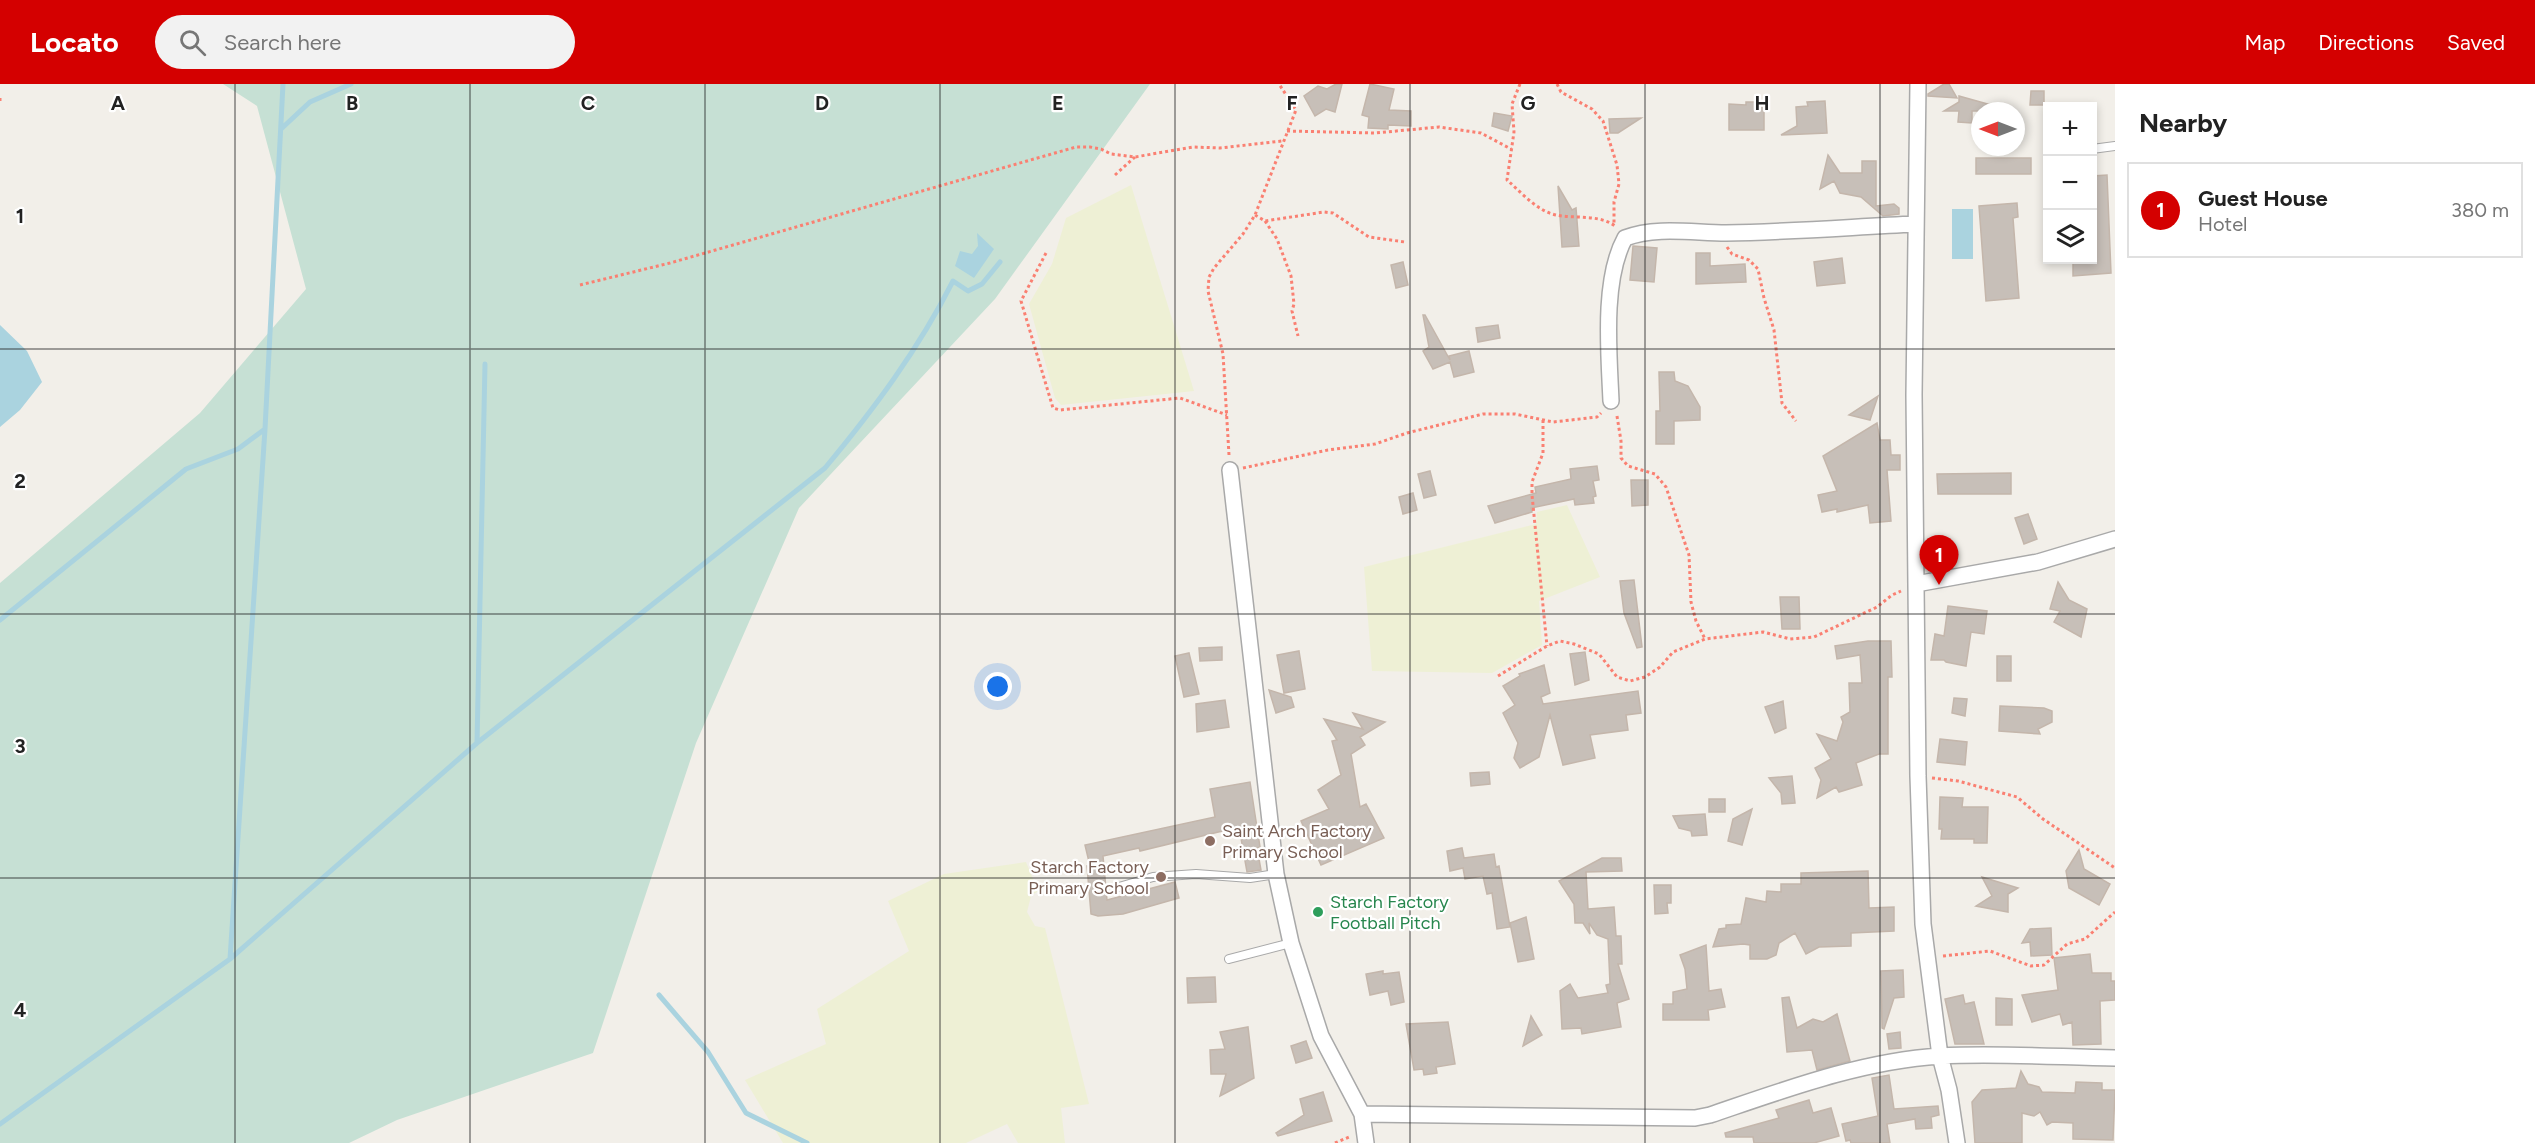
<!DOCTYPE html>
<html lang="en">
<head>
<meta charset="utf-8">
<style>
  :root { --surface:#fff; --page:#f2f2f2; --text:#222; --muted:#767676; --line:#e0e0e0; --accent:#d40000 }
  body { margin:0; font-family:Figtree,sans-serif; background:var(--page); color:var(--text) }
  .controls { position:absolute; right:18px; top:18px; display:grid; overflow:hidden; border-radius:0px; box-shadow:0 3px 9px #0003 }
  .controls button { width:54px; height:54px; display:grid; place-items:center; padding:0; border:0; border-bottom:2px solid var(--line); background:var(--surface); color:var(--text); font:30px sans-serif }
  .compass { position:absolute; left:1971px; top:18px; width:54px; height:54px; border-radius:50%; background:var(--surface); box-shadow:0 3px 9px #0003; rotate:270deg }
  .you { position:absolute; left:998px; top:603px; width:21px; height:21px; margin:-15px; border:4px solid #fff; border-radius:50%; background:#1a73e8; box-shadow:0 0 0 9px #1a73e833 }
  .badge { display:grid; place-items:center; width:39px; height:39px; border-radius:50%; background:var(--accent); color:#fff; font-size:20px; font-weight:700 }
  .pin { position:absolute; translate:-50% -50px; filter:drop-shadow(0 2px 3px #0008) }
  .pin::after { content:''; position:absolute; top:32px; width:21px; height:18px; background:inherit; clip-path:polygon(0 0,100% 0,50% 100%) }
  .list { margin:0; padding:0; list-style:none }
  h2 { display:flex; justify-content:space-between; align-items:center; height:78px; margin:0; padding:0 24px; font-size:26px }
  h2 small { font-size:20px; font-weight:400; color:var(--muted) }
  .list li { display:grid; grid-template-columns:39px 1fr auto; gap:18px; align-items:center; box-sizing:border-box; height:96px; margin:0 12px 12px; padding:0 12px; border:2px solid var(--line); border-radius:0px }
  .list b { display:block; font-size:22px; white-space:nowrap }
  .list p { margin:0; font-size:20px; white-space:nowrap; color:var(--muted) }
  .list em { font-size:20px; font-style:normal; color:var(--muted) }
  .icon { flex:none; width:33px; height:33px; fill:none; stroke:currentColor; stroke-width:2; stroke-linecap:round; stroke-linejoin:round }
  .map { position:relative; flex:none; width:2115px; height:1059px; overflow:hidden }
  header { display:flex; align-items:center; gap:36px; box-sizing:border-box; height:84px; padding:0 30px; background:var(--accent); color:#fff }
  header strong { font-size:28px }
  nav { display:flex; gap:33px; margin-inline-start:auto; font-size:21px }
  .search { width:420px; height:54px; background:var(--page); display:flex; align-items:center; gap:15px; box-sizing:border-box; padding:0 21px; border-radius:33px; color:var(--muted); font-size:22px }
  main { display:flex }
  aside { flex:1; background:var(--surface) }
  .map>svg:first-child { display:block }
  .farmland { fill:#eef0d5 }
  .wetland { fill:#c6e0d4 }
  .water { fill:#aad3df }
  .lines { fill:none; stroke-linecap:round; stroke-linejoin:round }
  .stream { stroke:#aad3df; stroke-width:5 }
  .building { fill:#c7bfb8; stroke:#c4b6ab; stroke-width:1.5 }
  .lane-casing { stroke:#a9a9a9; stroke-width:10 }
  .street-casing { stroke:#a9a9a9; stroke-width:18 }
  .path { stroke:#fa8072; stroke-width:3; stroke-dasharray:3 3; stroke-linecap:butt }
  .lane { stroke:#fff; stroke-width:8 }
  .street { stroke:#fff; stroke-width:15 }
  .grid { fill:none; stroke:#222; stroke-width:1.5; stroke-opacity:0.55 }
  .education-dot { fill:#8d6e63; stroke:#fff; stroke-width:2 }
  .leisure-dot { fill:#2e9e5b; stroke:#fff; stroke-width:2 }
  .labels { text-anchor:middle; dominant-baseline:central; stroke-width:4.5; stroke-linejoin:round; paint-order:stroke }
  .education-label { font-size:18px; fill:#785e54; stroke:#fff; text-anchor:start }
  .leisure-label { font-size:18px; fill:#27864d; stroke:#fff; text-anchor:start }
  .grid-label { font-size:20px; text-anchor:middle; font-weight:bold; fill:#222; stroke:#fff; stroke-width:4.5; stroke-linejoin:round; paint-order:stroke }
</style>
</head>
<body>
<header>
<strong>Locato</strong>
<div class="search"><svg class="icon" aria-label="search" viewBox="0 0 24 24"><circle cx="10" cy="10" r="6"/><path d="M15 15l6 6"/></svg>Search here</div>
<nav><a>Map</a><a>Directions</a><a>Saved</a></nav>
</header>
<main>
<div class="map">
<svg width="2115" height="1059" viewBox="0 0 2115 1059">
  <rect width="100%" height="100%" fill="#f2efe9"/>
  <path class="farmland" d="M1131,101L1194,307L1061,321L1055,314L1029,220L1052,180L1066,134Z
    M1567,421L1600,493L1539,517L1542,561L1492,589L1372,587L1364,483L1536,440L1537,428Z
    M1026,778L1038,807L1031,812L1027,828L1035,842L1045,844L1089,1020L1061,1024L1065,1059H1018L1007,1040L966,1059H783L745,996L826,960L817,925L909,867L888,817L944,790Z"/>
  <path class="wetland" d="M223,0H1150L995,215L799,424L696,659L593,969L397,1036L349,1059H0V499L200,329L306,205L257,22Z"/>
  <path class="water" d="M1952,125H1973V175H1952Z
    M977,149L994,165L974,194L955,182L960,167L972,170L978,162Z
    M0,241L27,267L42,298L20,326L0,343Z"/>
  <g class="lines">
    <path class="stream" d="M281,45L310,18L351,0
      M0,536L186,385L238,365L265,345L283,0
      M477,659L485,280
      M230,875L265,345
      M659,911L708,968L746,1029L807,1059
      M0,1040L230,875L477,659L825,384C874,325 918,266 953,197L968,207L982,200L1000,178"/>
  </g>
  <path class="building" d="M1336,0H1342L1335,28L1326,25L1315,32L1304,12L1318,2L1327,5Z
    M1370,0L1394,5L1389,26L1411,27V42L1388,41V45L1368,44L1369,33L1362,31Z
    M1944,0H1949L1957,14L1928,12V10Z
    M2031,7H2044V21H2030Z
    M1959,12L2002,24L2001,27H1972V39L1958,38L1959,27H1944L1959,18Z
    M1825,17L1827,49L1781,51L1797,42L1796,23L1808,22L1807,18Z
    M1746,18H1764V46H1729V20L1746,21Z
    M1494,29L1512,32L1508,47L1492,42Z
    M1641,34L1618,49H1610L1609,35Z
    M1828,71L1840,89H1862V77H1876V122L1894,120L1899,124V130L1883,132L1861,113L1840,109L1834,97L1820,105Z
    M1976,74H2031V90H1976Z
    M2107,91L2111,189L2073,192V176H2092V92Z
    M1558,102L1572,126L1576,124L1579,162L1562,163Z
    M2017,119L2018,133L2013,134L2019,214L1986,217L1979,122Z
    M1633,162L1657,164L1654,198L1630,196Z
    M1696,169H1710V182L1745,180L1746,198L1696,200Z
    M1842,174L1845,199L1817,202L1814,178Z
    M1403,178L1408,201L1396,204L1391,181Z
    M1423,231H1425L1450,276L1449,272L1469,267L1474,288L1454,293L1450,278L1433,285L1423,267L1429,263Z
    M1498,241L1500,254L1478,258L1476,244Z
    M1659,288H1674L1675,297L1688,302L1700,323V336L1674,337V360H1656V327H1660Z
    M1878,312L1870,336L1849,331Z
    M1877,339L1880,356H1890L1891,371H1900V386H1887L1891,437L1870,439L1868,421L1837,428V425L1822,428L1818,411L1837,407L1823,372Z
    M1597,382L1599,396L1593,397L1596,412L1593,413L1594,419L1575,421L1574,415L1531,424L1532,428L1495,439L1488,422L1536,409L1535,403L1571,395L1570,385Z
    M1430,387L1436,411L1424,414L1418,390Z
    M2011,389V410H1938L1937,390Z
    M1631,396H1648V421L1632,422Z
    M1413,409L1417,426L1403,430L1399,413Z
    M2028,430L2037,455L2024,460L2015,434Z
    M1634,496L1642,563L1637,564L1624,529L1620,497Z
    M2058,498L2069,516L2087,525L2081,553L2054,538L2060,527L2050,525Z
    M1780,513H1799L1800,545H1782Z
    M1948,522L1987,527L1984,550L1971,548L1966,582L1946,578L1944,576H1931L1935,550L1944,552Z
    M1868,557H1891L1892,593H1888V670H1879L1856,679L1862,701L1839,708L1836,703L1817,714L1821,696L1815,684L1831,675L1817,650L1837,657L1843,638L1841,633L1850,628L1849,599H1862L1860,571L1837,575L1835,562Z
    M1222,563V576L1200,577L1199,564Z
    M1299,567L1305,605L1284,609L1277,571Z
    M1585,568L1589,596L1575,601L1570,570Z
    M1189,569L1199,610L1184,613L1175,572Z
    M1997,572H2011V597H1997Z
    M1544,581L1550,609L1541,613L1543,620L1638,607L1641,629L1626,631L1628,646L1590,651L1595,674L1563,681L1550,631L1539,673L1520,684L1514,674L1518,659L1503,629L1515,621L1503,602L1520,592L1519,590Z
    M1269,606L1291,613L1294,623L1276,629Z
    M1954,614L1967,615L1965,632L1952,629Z
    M1225,616L1229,643L1197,648L1196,620Z
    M1783,617L1786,644L1775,649L1765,623Z
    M2000,622L2044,624L2052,627V638L2038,645L2040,650L1999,647Z
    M1353,629L1385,638L1360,653L1365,661L1351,670L1360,723L1366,720L1384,754L1321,781L1301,737L1329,725L1318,706L1341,691L1332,657L1337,656L1324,635L1363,645Z
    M1940,655L1967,658L1965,681L1937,678Z
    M1489,688L1490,700L1471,702L1470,689Z
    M1792,692L1795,719L1782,720L1781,709L1769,694Z
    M1250,698L1260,763L1257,764L1261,786L1247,788L1239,743L1140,767L1139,764L1103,772L1107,816L1175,798L1179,814L1123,830L1098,832L1091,830L1087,782H1090L1085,761L1215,733L1210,705Z
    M1940,713L1963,714L1962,723H1988L1987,759H1974V755H1941L1942,745H1939Z
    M1709,715H1725V728H1709Z
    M1752,725L1742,761L1728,757L1733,735Z
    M1705,730L1707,751L1692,752L1691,747L1679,744L1673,732Z
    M1462,764L1464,774L1494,770L1496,783L1499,782L1510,843L1497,845L1492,809L1487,810L1483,792L1465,795L1463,784L1450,787L1447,767Z
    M2079,766L2084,785L2110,800L2099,821L2069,804L2066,787Z
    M1602,774H1621L1622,787L1586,788L1588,825L1614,823L1616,852H1621L1622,880H1618L1629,915L1617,919L1621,943L1582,950L1581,944L1562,945L1560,907L1570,900L1578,914L1608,909L1606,901L1610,900L1608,855L1597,851L1589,839L1590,850L1583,839H1575L1574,820L1559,797Z
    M1868,787L1869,824L1894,823V847L1851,849V862L1819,863L1806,870L1795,849L1779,859L1776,871L1767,875H1750V861L1743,860L1713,863L1719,845L1726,844V841L1741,840L1746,814L1766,818L1767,807L1781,808V800H1801V789Z
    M1982,793L2018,804L2008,810V828L1976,822L1992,812Z
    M1654,801H1671V819H1667L1668,829L1655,830Z
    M1526,833L1534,875L1518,878L1510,839Z
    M2051,844L2052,871L2031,872L2030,858L2022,859L2030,845Z
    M1706,861L1709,907L1721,905L1725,923L1708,926L1709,936H1663V920H1673V908L1687,905L1685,885L1680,871Z
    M2090,870L2092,889H2111V897H2115V916L2100,917L2101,960L2073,961L2072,938L2063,941L2060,930L2032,938L2022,911L2058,906L2054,874Z
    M1903,886L1904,913L1894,914L1884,945L1882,944L1881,887Z
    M1383,887V890L1399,888L1404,918L1391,921L1388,907L1370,911L1366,890Z
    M1215,893L1216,918L1188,919L1187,894Z
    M1963,911L1965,920L1974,918L1984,960H1955L1945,915Z
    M1789,913L1797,944L1813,935L1823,938L1837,930L1850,977L1817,986L1812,966L1787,968L1782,914Z
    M1996,914L2012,915V941H1996Z
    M1531,932L1542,951L1523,962Z
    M1448,938L1455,980L1436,983L1437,989L1424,991L1423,985L1414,986L1406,940Z
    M1248,943L1254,994L1220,1012L1226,990H1211L1210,966L1225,965L1220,948Z
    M1900,948L1901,964L1889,965L1887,950Z
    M1306,957L1312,974L1296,979L1291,962Z
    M2021,987L2028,1000L2039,1003L2042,1008L2075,1009L2076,998L2102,999V1006H2115L2113,1056L2073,1055V1039L2052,1038L2047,1041L2040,1028L2034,1032L2022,1029V1059H1975L1972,1018L1982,1006L2016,1004Z
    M1889,991L1894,1025L1938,1022L1939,1031L1931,1033L1932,1044L1916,1045L1915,1035L1887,1040L1890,1059H1851L1850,1056L1846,1057L1842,1040L1878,1032L1872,994Z
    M1323,1008L1332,1037L1278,1052L1276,1049L1304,1031L1300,1015Z
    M1809,1016L1813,1029L1831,1024L1839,1052L1814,1059H1754L1753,1053H1726L1725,1049L1779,1034L1776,1026Z"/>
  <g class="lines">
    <g class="lane-casing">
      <path id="lane" d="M2092,65L2115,62
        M1119,803L1153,793L1196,790L1250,794L1276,790
        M1229,875L1291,859"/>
    </g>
    <g class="street-casing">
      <path id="street" d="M1918,0L1914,311L1918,692L1923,840L1940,972L1949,1006L1957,1059
        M1611,317C1609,270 1602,196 1625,154C1656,142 1694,149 1726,149C1789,148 1852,143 1915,140
        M1230,386L1276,790L1291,859L1321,952L1362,1030L1695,1034L1710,1031C1784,1006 1861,977 1940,972C1998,969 2057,973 2115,974
        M1916,500L2038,478L2115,455
        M1362,1030L1366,1059"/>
    </g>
    <path class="path" d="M1520,0L1512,20L1514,48L1507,96C1522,109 1537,127 1556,131C1575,135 1599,130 1615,142
      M1557,0L1561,8L1592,25L1603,37L1617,81L1619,100L1614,118V140
      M0,14V20
      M1287,47L1375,49L1439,43L1481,49L1511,65
      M1115,91L1135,73
      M1255,131L1265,137L1324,128L1333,129L1369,153L1405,158
      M1265,137L1277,155L1291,192L1294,220L1292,227L1298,252
      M1727,163L1732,170L1749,176L1758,185L1764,214L1774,246L1782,319L1796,337
      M1046,169L1021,217L1053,324L1060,326L1180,314L1227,331
      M580,201L670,179L1076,63H1090L1101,65L1111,70L1135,73L1193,63L1220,64L1282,57
      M1617,332L1621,357V374L1628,382L1655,390L1666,403L1689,471L1691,518L1696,537L1705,555
      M1543,336V369L1532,398V411L1547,562
      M1229,371L1223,270L1208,207L1209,193L1214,184L1243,150L1255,131L1296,26L1279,0
      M1243,384L1328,366L1375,360L1407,349L1483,330H1515L1553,338L1597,333L1601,329
      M1498,592L1547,562L1560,557L1574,560L1599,570L1617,593L1630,597L1645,593L1660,583L1673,568L1705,555L1763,548L1790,555L1814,553L1877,523L1892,511L1901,507
      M1932,694L1958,697L2017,713L2043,735L2115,784
      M1943,872L1990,867L2031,882L2044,881L2067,860L2085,855L2115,828
      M1335,1059L1349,1053"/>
    <use href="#lane" class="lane"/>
    <use href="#street" class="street"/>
  </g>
  <path class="grid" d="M235,0V1059M470,0V1059M705,0V1059M940,0V1059M1175,0V1059M1410,0V1059M1645,0V1059M1880,0V1059M0,265H2115M0,530H2115M0,794H2115"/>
  <g class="education-dot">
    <circle cx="1210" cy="757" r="6"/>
    <circle cx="1161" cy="793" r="6"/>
  </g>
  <circle class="leisure-dot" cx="1318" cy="828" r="6"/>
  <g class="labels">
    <g class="education-label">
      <text x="1222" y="747">Saint Arch Factory<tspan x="1222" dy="21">Primary School</tspan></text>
      <text x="1149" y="783" text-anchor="end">Starch Factory<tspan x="1149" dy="21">Primary School</tspan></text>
    </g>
    <g class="leisure-label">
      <text x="1330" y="818">Starch Factory<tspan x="1330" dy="21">Football Pitch</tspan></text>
    </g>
  </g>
  <g class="grid-label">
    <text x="118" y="26">A</text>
    <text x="352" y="26">B</text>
    <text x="588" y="26">C</text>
    <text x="822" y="26">D</text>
    <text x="1058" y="26">E</text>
    <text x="1292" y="26">F</text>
    <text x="1528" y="26">G</text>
    <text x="1762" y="26">H</text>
    <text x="20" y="139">1</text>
    <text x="20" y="404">2</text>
    <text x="20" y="669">3</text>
    <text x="20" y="933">4</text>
  </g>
</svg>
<div class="controls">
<button>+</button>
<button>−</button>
<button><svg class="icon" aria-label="layers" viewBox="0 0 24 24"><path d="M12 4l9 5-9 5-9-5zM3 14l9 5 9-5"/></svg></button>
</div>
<svg class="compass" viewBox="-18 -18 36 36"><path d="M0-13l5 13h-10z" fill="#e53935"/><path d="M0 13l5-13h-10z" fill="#767676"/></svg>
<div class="you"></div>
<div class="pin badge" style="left:1939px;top:501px">1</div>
</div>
<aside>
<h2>Nearby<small></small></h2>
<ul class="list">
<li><span class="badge">1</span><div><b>Guest House</b><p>Hotel</p></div><em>380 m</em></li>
</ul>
</aside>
</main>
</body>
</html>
